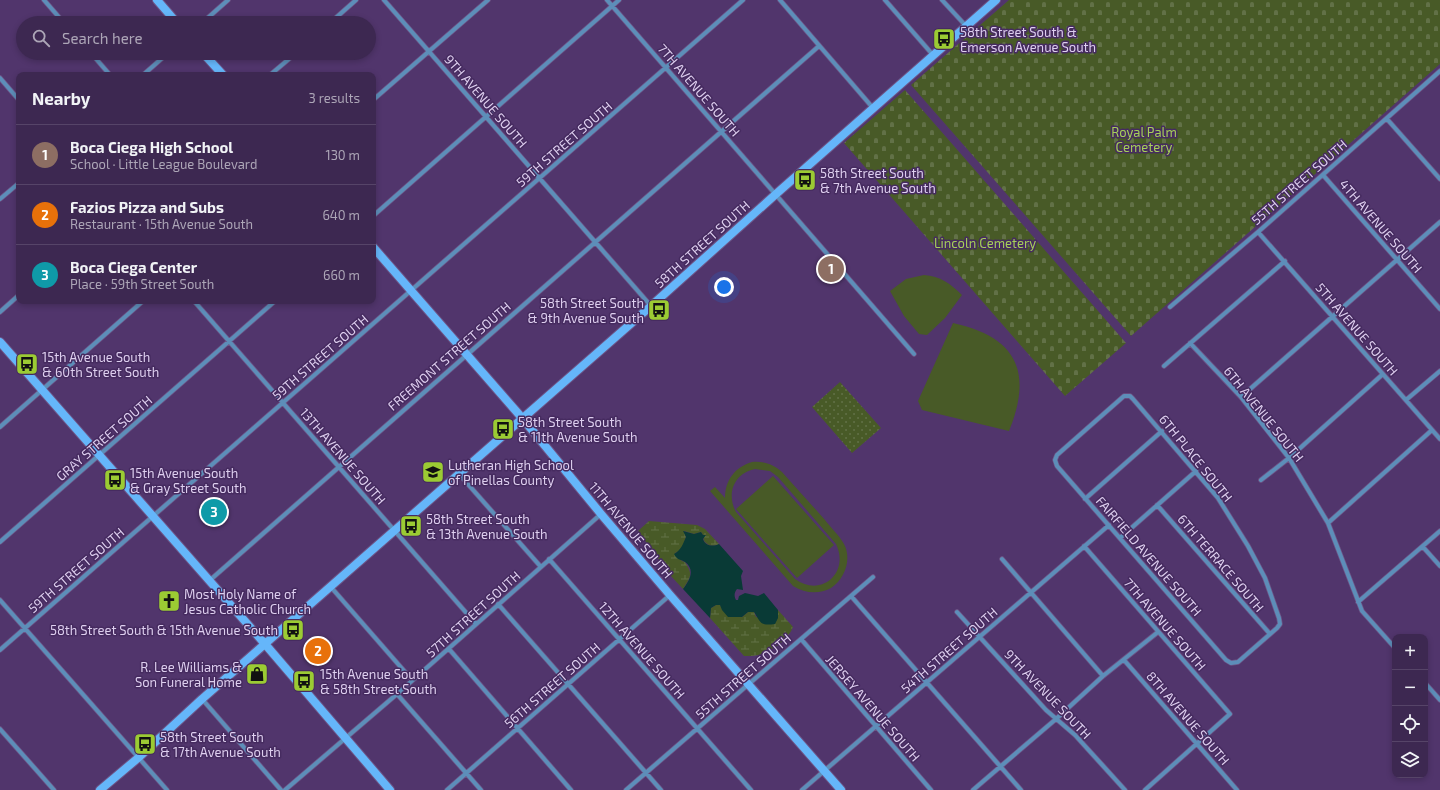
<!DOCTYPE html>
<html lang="en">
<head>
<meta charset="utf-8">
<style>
  :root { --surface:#3d2851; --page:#443058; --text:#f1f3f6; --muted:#ada6b7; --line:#564468; --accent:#ea580c }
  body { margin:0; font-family:"Exo 2",sans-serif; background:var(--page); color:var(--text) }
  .controls { position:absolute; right:12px; bottom:12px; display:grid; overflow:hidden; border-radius:8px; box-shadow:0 2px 6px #0003 }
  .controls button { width:36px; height:36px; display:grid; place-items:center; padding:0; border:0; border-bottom:1px solid var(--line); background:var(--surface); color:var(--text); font:20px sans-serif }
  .you { position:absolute; left:724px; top:287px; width:14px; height:14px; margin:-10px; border:3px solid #fff; border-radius:50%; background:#1a73e8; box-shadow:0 0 0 6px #1a73e833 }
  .badge { display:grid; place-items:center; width:26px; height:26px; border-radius:50%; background:var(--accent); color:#fff; font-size:13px; font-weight:700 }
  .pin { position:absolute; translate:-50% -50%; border:2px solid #fff; box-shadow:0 1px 4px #0006 }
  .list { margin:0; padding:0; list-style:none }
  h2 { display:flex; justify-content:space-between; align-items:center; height:52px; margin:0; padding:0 16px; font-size:17px }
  h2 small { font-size:13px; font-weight:400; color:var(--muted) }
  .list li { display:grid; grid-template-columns:26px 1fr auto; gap:12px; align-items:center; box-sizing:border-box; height:60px; padding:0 16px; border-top:1px solid var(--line) }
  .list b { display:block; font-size:15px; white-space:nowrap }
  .list p { margin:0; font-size:13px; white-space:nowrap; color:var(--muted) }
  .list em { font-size:13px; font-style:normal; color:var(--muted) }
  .icon { flex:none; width:22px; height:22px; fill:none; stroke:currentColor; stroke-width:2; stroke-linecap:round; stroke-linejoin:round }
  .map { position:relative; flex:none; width:1440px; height:790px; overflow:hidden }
  .search { position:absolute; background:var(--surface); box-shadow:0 2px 6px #0003; left:16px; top:16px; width:360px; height:44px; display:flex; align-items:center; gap:10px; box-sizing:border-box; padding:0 14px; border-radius:22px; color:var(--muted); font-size:15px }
  .panel { position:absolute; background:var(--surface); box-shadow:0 2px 6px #0003; left:16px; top:72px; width:360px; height:232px; border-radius:8px }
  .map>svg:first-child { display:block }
  .grass { fill:#485a27; fill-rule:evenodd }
  .wetland { fill:url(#wetland-marsh) }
  .cemetery { fill:url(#cemetery-stones) }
  .park { fill:url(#park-dots) }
  .water { fill:#093a36 }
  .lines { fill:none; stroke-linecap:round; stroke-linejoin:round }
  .street-casing { stroke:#6d5486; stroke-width:5.5 }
  .secondary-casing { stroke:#6d5486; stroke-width:10 }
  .street { stroke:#5d8eb9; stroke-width:4 }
  .secondary { stroke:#65b6fa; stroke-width:8 }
  .labels { text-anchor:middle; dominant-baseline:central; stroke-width:3; stroke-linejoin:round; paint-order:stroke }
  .poi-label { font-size:13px; fill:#decfef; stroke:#462b60; text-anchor:start }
  .street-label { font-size:13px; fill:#decfef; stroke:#462b60 }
  .park-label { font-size:13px; fill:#a6d158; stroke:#462b60 }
</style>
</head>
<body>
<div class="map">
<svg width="1440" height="790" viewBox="0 0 1440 790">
  <defs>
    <pattern id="wetland-marsh" width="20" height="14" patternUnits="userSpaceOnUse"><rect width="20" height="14" fill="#485a27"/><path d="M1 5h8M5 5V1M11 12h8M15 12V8" fill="none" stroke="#627147"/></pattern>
    <pattern id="cemetery-stones" width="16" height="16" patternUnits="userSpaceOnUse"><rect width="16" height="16" fill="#485a27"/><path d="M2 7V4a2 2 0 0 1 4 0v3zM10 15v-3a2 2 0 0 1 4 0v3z" fill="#627147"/></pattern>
    <pattern id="park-dots" width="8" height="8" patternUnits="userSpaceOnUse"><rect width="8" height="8" fill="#485a27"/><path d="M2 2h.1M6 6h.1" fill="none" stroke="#627147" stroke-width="1.8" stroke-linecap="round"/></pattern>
  </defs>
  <rect width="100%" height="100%" fill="#51356c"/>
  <path class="grass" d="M924,275C940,276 951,284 962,295L945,318L927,335L919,334L904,316L890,291L906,279Z
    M953,323C1017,337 1033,372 1009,431L922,410L918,401Z
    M752,462C764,461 773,464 782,472C796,488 811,504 825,520C831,528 839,535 844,544C852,559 845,579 831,588C818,595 805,593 793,586L710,491L715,487L725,498C725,480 735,467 752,462ZM755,469L770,471L778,477L836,544C850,573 821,598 795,579L736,512C726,494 734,473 755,469Z
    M773,476L834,545L797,578L736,509Z"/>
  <path class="wetland" d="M649,521L697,525L705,529L719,544C713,547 708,546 704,541L703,535L701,532L694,534L684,531L686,537C684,543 682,551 675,553L682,561L685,562C693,574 691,577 683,589L670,575L638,531Z
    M716,605H720L732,617H742L748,612H754L756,617L778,618V610L793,627C788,640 773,650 759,655C755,656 749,656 744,656L710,618L711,608Z"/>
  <path class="cemetery" d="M1009,0H1440V64L1131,336L911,85Z
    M905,90L1126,343L1065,396L844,143Z"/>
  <path class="park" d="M840,382L881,428L852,453L812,407Z"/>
  <path class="water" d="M683,531L694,534L701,532L703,535H706L703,539C705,546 713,547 719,544L743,571L741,576L743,590L737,589C734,593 734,596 736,600H738L739,596L745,593L758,596L764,593L778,610V618L775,624C760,626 761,623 754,612H748L742,617H728L722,610L720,605H716L711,608L710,618L683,589C689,581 696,570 685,562C680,559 677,560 674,554C681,550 683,544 686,537Z"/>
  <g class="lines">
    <g class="street-casing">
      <path id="street" d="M44,0L64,23
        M384,0L651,306
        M607,0L914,354
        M780,0L873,108
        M885,0L933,55
        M942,0L966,26
        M202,23L228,0
        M330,23L356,0
        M91,53L110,75
        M143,75L168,53
        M270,75L296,53
        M0,78L19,100
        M373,100L488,0
        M1387,119L1440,179
        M1323,175L1440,309
        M0,199L19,183
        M373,216L619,0
        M1258,232L1440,439
        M194,301L476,624
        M1170,307L1258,232L1440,71
        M0,312L19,295
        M1190,343L1241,397L1289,458L1328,523L1362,611L1395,648
        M1164,366L1285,261
        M1124,396H1130L1133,399L1218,498L1248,546L1265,578L1279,618L1280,624L1277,628L1238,662L1231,663L1226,660L1057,466L1055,460L1057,455Z
        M1241,397L1440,222
        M1406,400L1440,371
        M0,427L143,301
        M459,474L541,567
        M1261,480L1289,458L1383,374
        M1085,499L1162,431
        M1157,505L1270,634
        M1328,523L1432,430
        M1120,538L1196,471
        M0,542L275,301
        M1084,546L1230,714L1145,790
        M1423,547L1440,566
        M549,559L751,790
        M1002,559L1103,676
        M209,581L819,46
        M330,586L412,680
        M851,596L1021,790
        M0,600L167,790
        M1358,602L1440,531
        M498,604L661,790
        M957,612L1046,710L1075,735L1125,790
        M801,639L931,790
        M449,649L571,790
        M0,650L743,0
        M1124,660L1237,790
        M1425,683L1440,700
        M397,694L481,790
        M202,699L281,790
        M0,729L54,790
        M285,790L397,694L601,514
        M447,790L670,595
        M626,790L801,639L873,577
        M802,790L1109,525
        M973,790L1056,719L1103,676L1158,632"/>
    </g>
    <g class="secondary-casing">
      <path id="secondary" d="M157,0L177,23
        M203,53L223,75
        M373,247L523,419L601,514L670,595L841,790
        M0,342L265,644L390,790
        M100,790L138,758L202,699L651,306L776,194L996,0"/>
    </g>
    <use href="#street" class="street"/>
    <use href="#secondary" class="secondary"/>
  </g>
  <defs>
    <g id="bus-square" transform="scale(1.15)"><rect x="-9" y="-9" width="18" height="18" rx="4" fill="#9bcb33" stroke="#462b60"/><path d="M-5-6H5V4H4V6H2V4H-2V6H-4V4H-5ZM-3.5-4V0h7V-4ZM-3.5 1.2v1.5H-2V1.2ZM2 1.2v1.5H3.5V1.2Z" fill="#111"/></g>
    <g id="school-square" transform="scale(1.15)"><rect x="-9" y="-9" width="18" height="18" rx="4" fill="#9bcb33" stroke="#462b60"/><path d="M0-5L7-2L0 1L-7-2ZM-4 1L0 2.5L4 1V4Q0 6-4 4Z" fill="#111"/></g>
    <g id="church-square" transform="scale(1.15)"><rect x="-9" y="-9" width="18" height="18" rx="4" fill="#9bcb33" stroke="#462b60"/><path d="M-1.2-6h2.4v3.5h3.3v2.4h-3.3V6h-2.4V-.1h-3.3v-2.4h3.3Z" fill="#111"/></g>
    <g id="shop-square" transform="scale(1.15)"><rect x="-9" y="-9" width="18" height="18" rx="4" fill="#9bcb33" stroke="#462b60"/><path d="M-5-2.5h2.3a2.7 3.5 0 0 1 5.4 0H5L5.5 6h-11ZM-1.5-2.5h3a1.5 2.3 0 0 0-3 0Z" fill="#111"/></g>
  </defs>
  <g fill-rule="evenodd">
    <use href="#bus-square" x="944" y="39"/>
    <use href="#bus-square" x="805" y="180"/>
    <use href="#bus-square" x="659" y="310"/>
    <use href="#bus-square" x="27" y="364"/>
    <use href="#bus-square" x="503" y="429"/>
    <use href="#school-square" x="433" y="472"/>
    <use href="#bus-square" x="115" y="480"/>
    <use href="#bus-square" x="411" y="526"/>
    <use href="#church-square" x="169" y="601"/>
    <use href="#bus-square" x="293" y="630"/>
    <use href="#shop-square" x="257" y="674"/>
    <use href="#bus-square" x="304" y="681"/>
    <use href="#bus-square" x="145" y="744"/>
  </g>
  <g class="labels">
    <g class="poi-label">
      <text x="960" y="32">58th Street South &amp;<tspan x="960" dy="15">Emerson Avenue South</tspan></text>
      <text x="820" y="173">58th Street South<tspan x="820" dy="15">&amp; 7th Avenue South</tspan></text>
      <text x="644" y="303" text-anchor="end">58th Street South<tspan x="644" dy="15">&amp; 9th Avenue South</tspan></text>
      <text x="42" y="357">15th Avenue South<tspan x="42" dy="15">&amp; 60th Street South</tspan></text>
      <text x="518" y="422">58th Street South<tspan x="518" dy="15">&amp; 11th Avenue South</tspan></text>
      <text x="448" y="465">Lutheran High School<tspan x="448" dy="15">of Pinellas County</tspan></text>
      <text x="130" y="473">15th Avenue South<tspan x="130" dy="15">&amp; Gray Street South</tspan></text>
      <text x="426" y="519">58th Street South<tspan x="426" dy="15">&amp; 13th Avenue South</tspan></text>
      <text x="184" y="594">Most Holy Name of<tspan x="184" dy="15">Jesus Catholic Church</tspan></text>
      <text x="278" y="630" text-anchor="end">58th Street South &amp; 15th Avenue South</text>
      <text x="242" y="667" text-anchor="end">R. Lee Williams &amp;<tspan x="242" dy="15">Son Funeral Home</tspan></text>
      <text x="320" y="674">15th Avenue South<tspan x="320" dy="15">&amp; 58th Street South</tspan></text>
      <text x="160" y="737">58th Street South<tspan x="160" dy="15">&amp; 17th Avenue South</tspan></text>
    </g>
    <g class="street-label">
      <text transform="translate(699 90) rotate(49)">7TH AVENUE SOUTH</text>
      <text transform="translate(486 101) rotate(49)">9TH AVENUE SOUTH</text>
      <text transform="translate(564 144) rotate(-41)">59TH STREET SOUTH</text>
      <text transform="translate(1299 182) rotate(-41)">55TH STREET SOUTH</text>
      <text transform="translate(1381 226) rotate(49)">4TH AVENUE SOUTH</text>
      <text transform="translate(702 244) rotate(-42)">58TH STREET SOUTH</text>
      <text transform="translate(1357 329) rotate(49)">5TH AVENUE SOUTH</text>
      <text transform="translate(449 356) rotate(-41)">FREEMONT STREET SOUTH</text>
      <text transform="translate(320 357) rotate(-41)">59TH STREET SOUTH</text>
      <text transform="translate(1264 414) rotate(51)">6TH AVENUE SOUTH</text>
      <text transform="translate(104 438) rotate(-41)">GRAY STREET SOUTH</text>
      <text transform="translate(343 456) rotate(49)">13TH AVENUE SOUTH</text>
      <text transform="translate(1196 458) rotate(51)">6TH PLACE SOUTH</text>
      <text transform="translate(631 530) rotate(50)">11TH AVENUE SOUTH</text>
      <text transform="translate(1149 556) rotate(49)">FAIRFIELD AVENUE SOUTH</text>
      <text transform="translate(1221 563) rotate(49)">6TH TERRACE SOUTH</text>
      <text transform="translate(76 570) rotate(-41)">59TH STREET SOUTH</text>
      <text transform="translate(473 614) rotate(-42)">57TH STREET SOUTH</text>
      <text transform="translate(1165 624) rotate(49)">7TH AVENUE SOUTH</text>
      <text transform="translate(642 650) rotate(49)">12TH AVENUE SOUTH</text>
      <text transform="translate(949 650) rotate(-41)">54TH STREET SOUTH</text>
      <text transform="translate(743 676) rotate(-41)">55TH STREET SOUTH</text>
      <text transform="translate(552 685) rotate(-41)">56TH STREET SOUTH</text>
      <text transform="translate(1048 694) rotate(46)">9TH AVENUE SOUTH</text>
      <text transform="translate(873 708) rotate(49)">JERSEY AVENUE SOUTH</text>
      <text transform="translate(1188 718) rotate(49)">8TH AVENUE SOUTH</text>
    </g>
    <g class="park-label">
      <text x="1144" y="132">Royal Palm<tspan x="1144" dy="15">Cemetery</tspan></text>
      <text x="985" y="243">Lincoln Cemetery</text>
    </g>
  </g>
</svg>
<div class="controls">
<button>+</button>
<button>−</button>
<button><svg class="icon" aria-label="locate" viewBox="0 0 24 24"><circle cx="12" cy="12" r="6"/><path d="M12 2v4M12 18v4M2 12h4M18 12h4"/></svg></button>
<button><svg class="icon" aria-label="layers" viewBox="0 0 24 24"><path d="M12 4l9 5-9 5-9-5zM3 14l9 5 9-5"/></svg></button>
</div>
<div class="you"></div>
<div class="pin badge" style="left:831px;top:269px;background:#8d6e63">1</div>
<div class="pin badge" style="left:318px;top:651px;background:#e8710a">2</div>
<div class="pin badge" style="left:214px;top:512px;background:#0f9aa8">3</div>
<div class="search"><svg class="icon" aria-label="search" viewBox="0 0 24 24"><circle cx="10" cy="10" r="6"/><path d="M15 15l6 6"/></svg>Search here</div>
<section class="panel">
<h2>Nearby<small>3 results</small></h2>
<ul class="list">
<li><span class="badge" style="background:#8d6e63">1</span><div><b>Boca Ciega High School</b><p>School · Little League Boulevard</p></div><em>130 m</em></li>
<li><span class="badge" style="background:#e8710a">2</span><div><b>Fazios Pizza and Subs</b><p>Restaurant · 15th Avenue South</p></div><em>640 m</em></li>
<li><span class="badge" style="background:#0f9aa8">3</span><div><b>Boca Ciega Center</b><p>Place · 59th Street South</p></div><em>660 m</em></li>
</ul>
</section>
</div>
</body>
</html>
